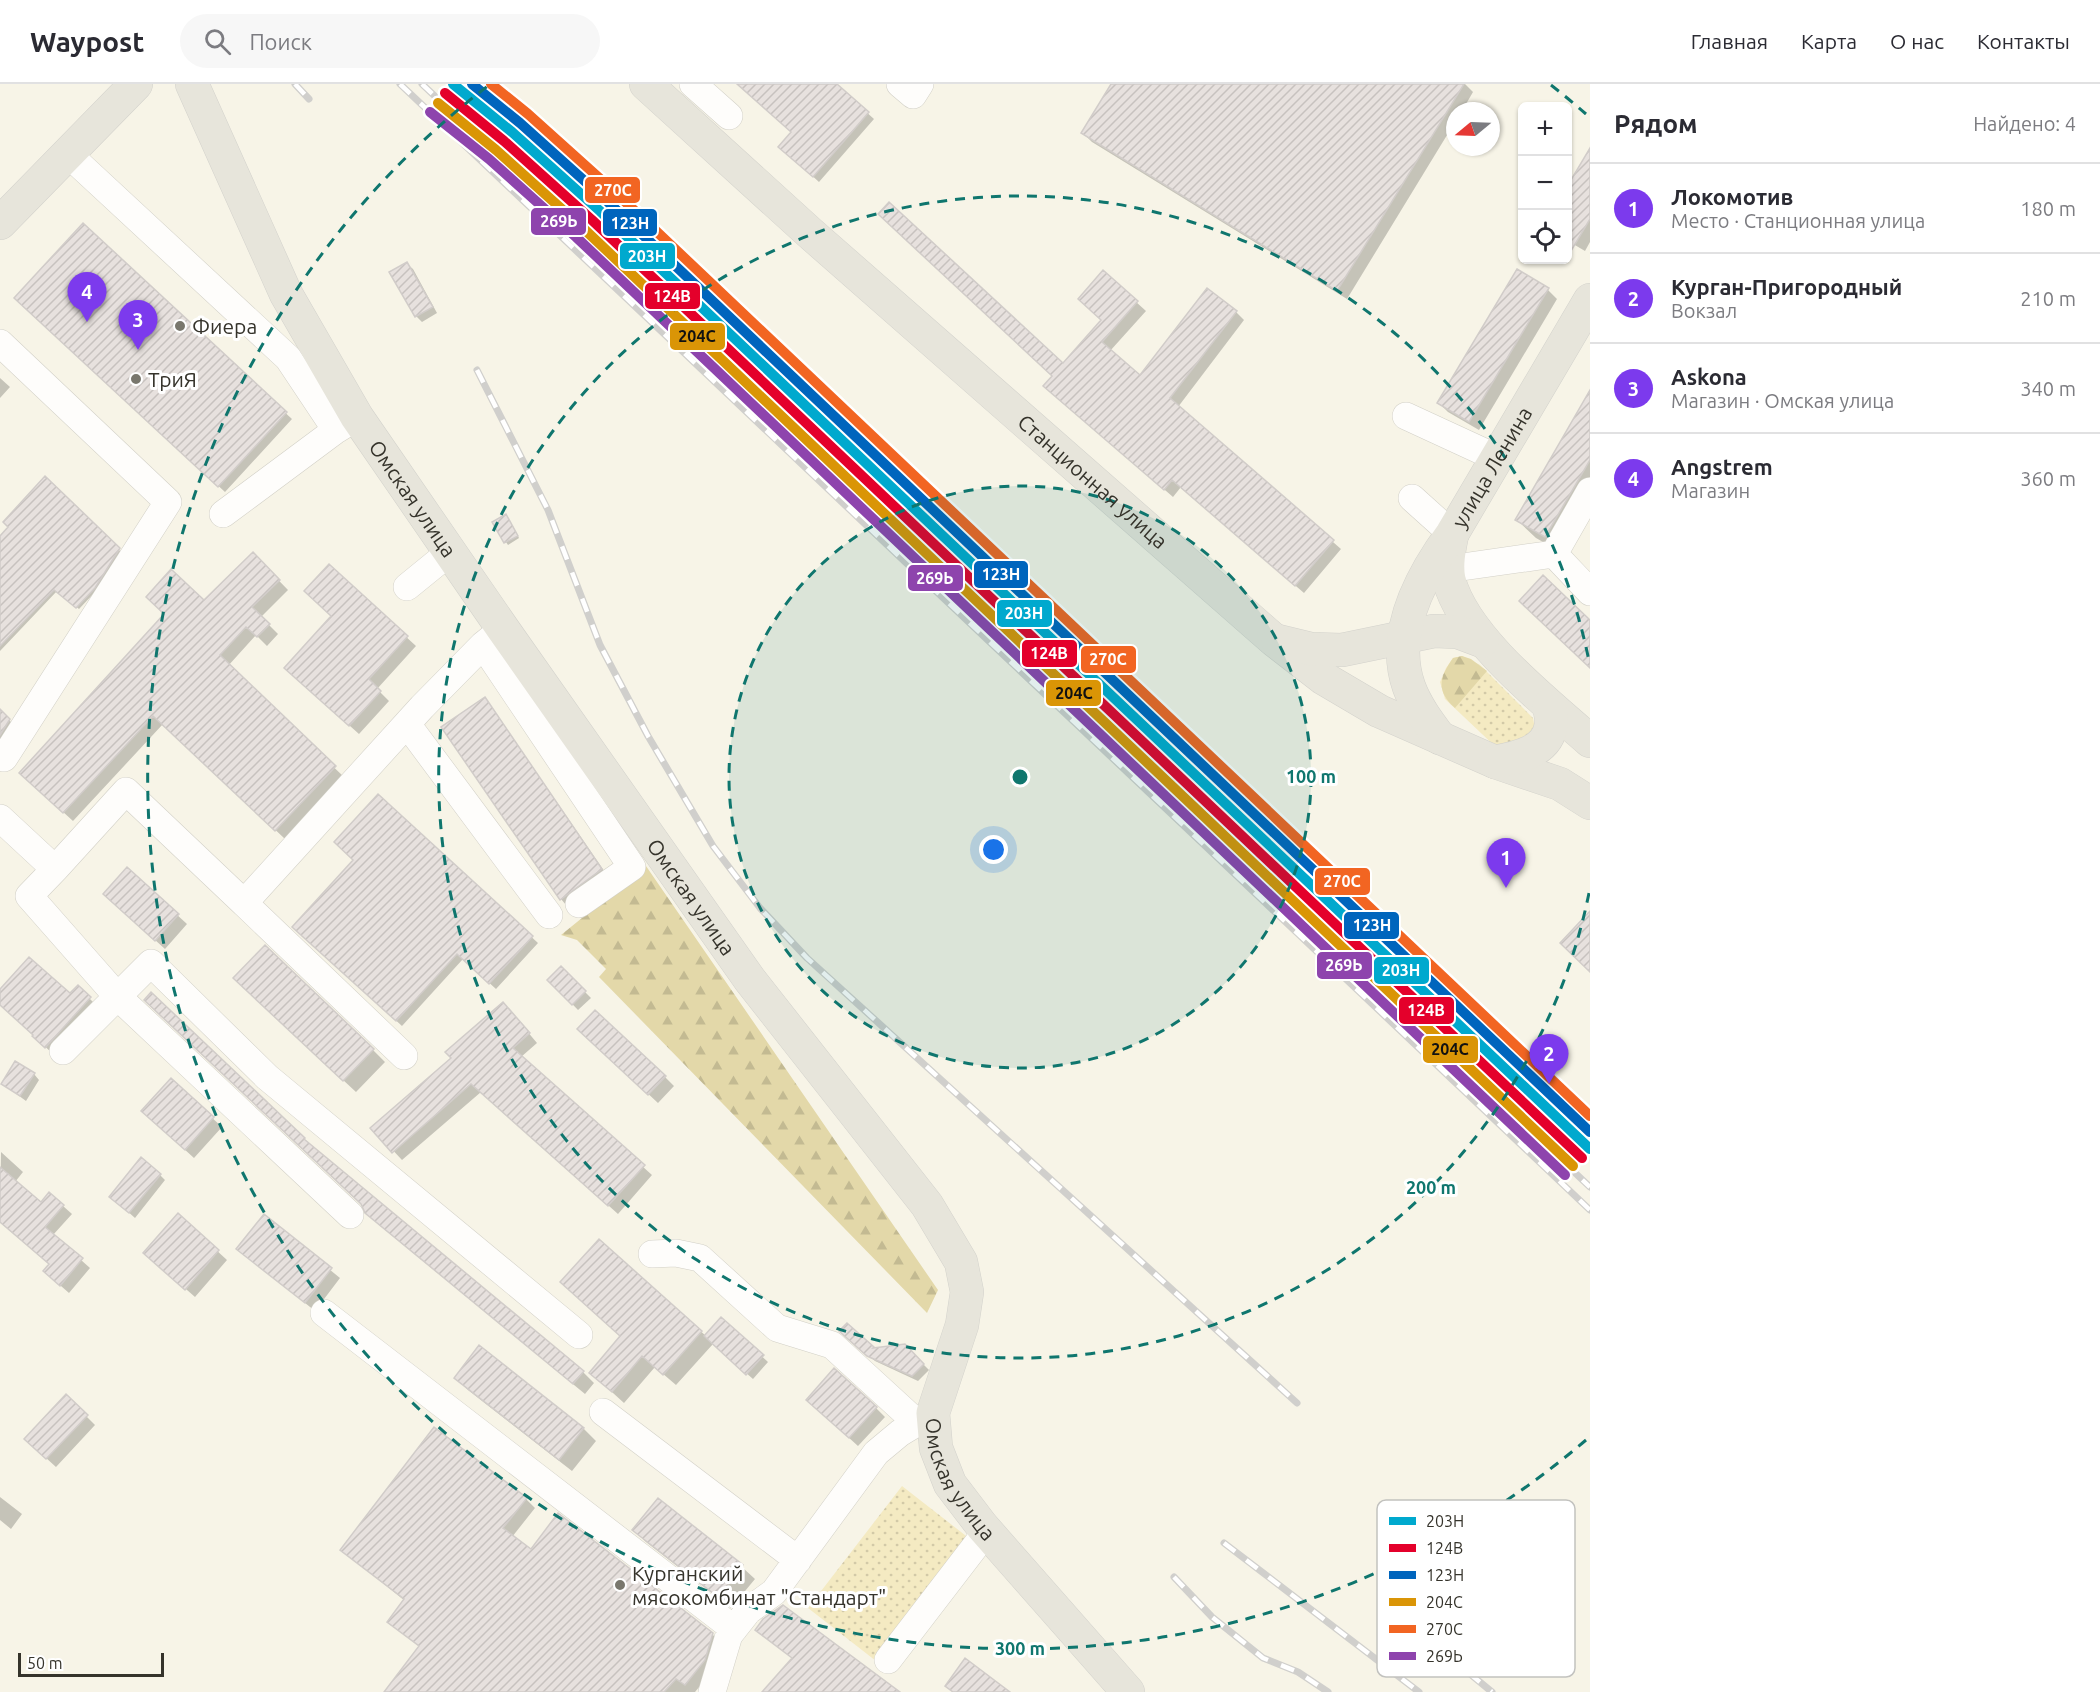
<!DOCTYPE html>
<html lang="ru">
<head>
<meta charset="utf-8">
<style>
  :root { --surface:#fff; --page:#f7f7f7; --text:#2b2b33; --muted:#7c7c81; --line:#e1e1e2; --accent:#7c3aed }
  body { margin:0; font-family:Ubuntu,sans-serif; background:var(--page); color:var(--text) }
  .controls { position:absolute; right:18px; top:18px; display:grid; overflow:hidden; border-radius:9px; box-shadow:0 2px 4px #0004 }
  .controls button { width:54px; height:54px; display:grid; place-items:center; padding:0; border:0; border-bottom:2px solid var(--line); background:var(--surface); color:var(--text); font:30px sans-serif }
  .compass { position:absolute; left:1446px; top:18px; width:54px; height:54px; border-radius:50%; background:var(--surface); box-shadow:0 2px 4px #0004; rotate:251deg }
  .scale { position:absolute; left:18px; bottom:15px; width:146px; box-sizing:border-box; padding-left:6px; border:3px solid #35332b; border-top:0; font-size:16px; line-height:21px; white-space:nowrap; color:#35332b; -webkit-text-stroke:4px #fff; paint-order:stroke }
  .you { position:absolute; left:994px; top:766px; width:21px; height:21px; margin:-15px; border:4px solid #fff; border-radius:50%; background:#1a73e8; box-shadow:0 0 0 9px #1a73e833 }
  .badge { display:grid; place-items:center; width:39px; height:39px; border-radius:50%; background:var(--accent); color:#fff; font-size:20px; font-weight:700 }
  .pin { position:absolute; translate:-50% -50px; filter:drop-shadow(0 2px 3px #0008) }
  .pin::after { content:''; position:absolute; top:32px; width:21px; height:18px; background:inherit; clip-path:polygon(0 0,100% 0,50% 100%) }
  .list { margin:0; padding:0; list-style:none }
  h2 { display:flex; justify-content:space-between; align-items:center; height:78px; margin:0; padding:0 24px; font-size:26px }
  h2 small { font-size:20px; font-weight:400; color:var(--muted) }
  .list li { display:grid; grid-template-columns:39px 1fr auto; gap:18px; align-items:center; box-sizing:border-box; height:90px; padding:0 24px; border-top:2px solid var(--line) }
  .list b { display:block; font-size:22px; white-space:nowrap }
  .list p { margin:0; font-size:20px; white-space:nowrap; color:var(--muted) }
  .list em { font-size:20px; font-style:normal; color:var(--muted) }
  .icon { flex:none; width:33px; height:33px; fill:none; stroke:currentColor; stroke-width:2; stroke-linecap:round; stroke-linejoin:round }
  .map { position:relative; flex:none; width:1590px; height:1608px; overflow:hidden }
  header { display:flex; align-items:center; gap:36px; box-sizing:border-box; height:84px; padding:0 30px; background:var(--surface); border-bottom:2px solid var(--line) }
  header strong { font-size:28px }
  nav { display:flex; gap:33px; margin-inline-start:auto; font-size:21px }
  .search { width:420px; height:54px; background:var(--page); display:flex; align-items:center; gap:15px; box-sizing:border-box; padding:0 21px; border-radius:33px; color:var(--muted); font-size:22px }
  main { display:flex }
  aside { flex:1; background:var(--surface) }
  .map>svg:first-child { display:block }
  .grass { fill:url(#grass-dots) }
  .forest { fill:url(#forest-firs) }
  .shadow { fill:#0003 }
  .building { fill:url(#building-hatch); stroke:#d1ccc9; stroke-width:1.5 }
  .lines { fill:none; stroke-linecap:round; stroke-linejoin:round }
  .minor-casing { stroke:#d2d0c7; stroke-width:28 }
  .major-casing { stroke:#d3d2cc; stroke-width:34 }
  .minor { stroke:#fefdfb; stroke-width:27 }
  .major { stroke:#e7e5db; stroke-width:33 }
  .rail-casing { stroke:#d0cfcc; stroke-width:7 }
  .rail { stroke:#fff; stroke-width:4.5; stroke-dasharray:14; stroke-linecap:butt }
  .rail-1-casing { stroke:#fff; stroke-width:15 }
  .rail-2-casing { stroke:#fff; stroke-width:15 }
  .rail-3-casing { stroke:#fff; stroke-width:15 }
  .rail-4-casing { stroke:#fff; stroke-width:15 }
  .rail-5-casing { stroke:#fff; stroke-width:15 }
  .rail-6-casing { stroke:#fff; stroke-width:15 }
  .rail-1 { stroke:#00a9ce; stroke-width:10 }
  .rail-2 { stroke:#e4002b; stroke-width:10 }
  .rail-3 { stroke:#0065bd; stroke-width:10 }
  .rail-4 { stroke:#da9506; stroke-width:10 }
  .rail-5 { stroke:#f26522; stroke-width:10 }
  .rail-6 { stroke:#8e44ad; stroke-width:10 }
  .ring { fill:none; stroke:#0f766e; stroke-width:3; stroke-dasharray:10 8 }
  .poi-dot { fill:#79776d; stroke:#fff; stroke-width:2 }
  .labels { text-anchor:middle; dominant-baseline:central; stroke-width:6; stroke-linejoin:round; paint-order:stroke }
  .poi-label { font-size:21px; fill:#35332b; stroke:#fff; text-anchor:start }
  .street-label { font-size:21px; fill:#35332b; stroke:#fff }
  .key { fill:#fff; stroke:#c2c2bf; stroke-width:1.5 }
  .key-label { font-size:16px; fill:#35332b }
  .centre { fill:#0f766e; stroke:#fff; stroke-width:3 }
  .ring-label { font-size:18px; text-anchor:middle; font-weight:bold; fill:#0f766e; stroke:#fff; stroke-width:6; stroke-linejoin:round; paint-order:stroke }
  .line-badge { stroke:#fff; stroke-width:2 }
  .badge-label { font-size:16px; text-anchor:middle; font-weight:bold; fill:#fff }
  .pale-badge-label { font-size:16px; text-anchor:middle; font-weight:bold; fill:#111 }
</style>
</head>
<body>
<header>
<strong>Waypost</strong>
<div class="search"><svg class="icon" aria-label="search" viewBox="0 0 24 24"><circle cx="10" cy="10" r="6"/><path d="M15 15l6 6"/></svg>Поиск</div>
<nav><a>Главная</a><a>Карта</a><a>О нас</a><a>Контакты</a></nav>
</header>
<main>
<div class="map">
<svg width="1590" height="1608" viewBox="0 0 1590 1608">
  <defs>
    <pattern id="grass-dots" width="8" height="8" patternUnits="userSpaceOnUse" patternTransform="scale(1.5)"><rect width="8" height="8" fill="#f4eac2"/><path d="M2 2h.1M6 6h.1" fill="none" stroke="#d2c9a7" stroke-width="1.8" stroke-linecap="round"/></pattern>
    <pattern id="forest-firs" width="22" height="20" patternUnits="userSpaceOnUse" patternTransform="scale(1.5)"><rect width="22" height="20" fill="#e3d8a9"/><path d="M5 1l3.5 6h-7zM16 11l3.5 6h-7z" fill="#c3ba92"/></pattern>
    <pattern id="building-hatch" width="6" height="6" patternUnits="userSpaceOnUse" patternTransform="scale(1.5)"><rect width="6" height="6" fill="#e7e1de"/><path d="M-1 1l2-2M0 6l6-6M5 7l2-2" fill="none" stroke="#c7c2bf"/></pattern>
  </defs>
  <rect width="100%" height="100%" fill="#f7f4e7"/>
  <path class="grass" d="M1462,572L1480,581L1533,634L1536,650L1501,668L1445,615L1440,598L1446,584L1453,574Z
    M902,1402L970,1455L876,1577L808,1524Z"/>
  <path class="forest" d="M1462,572L1471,575L1487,587L1455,624C1436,607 1439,594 1453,574Z
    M646,782L938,1206L927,1229L599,893L606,885L577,856L561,851Z"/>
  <path class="shadow" d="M739,0H835L874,35L819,98L786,68L793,48Z
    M1112,0H1465L1473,8L1462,27H1455V38L1347,215L1092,58L1083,49Z
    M1590,67V158L1585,167L1568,157V104Z
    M83,142L292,335L225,408L22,220Z
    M407,180L413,185L437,229L422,238L416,232Z
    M1103,188L1146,227L1110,267L1141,293L1236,228L1244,236L1178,323L1341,465L1304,509L1181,403L1173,413L1054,310L1063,282L1102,236Z
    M1548,206L1557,215L1479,346L1448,328L1439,319Z
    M0,294L10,303L0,314Z
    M1590,309V425L1564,470L1536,454L1517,436Z
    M45,394L121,468L97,506L79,525L57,507L0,567V454Z
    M508,434L519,454L508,461L506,458Z
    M253,470L288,506L261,533L278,550L267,562L256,551L228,582L344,693L285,755L163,640L73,737L30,698L204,518Z
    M329,482L416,562L377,605L389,617L359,650L295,593L333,532Z
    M490,621L607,791L566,821L561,815Z
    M0,627L12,639L0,657Z
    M378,712L538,859L496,905L463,875L402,942L300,848L355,776Z
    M127,785L187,840L165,865L114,819Z
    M561,884L591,914L578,926L549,896Z
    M78,903L97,922L54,971L0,920V908L70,912Z
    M247,907L373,966L385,978L356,1008Z
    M151,910L315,1066L583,1288L594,1299L585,1310L378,1140L363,1120Z
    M511,928L537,959L521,973L652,1091L618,1130L481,1008L402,1076L372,1044L453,974Z
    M588,954L665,993L674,1002L658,1019Z
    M34,990L39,996L26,1017L3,1000Z
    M171,996L222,1043L194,1074L152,1036Z
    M1,1068L23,1088L15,1098L41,1120L63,1122L72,1130L53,1151L90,1184L69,1209L53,1195L50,1181L0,1138Z
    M160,1091L165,1096L135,1134L117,1118Z
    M178,1131L227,1176L195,1213L154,1177Z
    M264,1132L340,1194L315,1227L238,1165Z
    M600,1157L706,1252L722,1235L768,1278L753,1295L713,1260L676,1301L655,1283L624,1319L591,1289L622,1253Z
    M847,1253L874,1266L904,1261L929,1286L918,1297L875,1277Z
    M479,1263L584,1345L596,1357L572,1387L468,1306L456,1294Z
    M66,1312L95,1341L56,1383L35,1364Z
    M876,1324L885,1333L858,1362L817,1325Z
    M0,1413L22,1430L11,1445L0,1436Z
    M526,1415L535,1424L512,1453L531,1467L712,1550L721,1559L714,1585L695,1608H386L420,1563L389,1538L405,1517L342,1466Z
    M659,1416L742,1483L755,1495L731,1524L646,1458L634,1446Z"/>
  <path class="building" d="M737,0H837L869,28L813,93L778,63L791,48Z
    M1111,0H1464L1337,207L1081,49Z
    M1590,64V135L1568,172V101Z
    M889,118L1063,279L1101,236L1078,215L1103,186L1138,217L1102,258L1140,291L1207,204L1237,227L1170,314L1334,456L1295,502L1172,396L1164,406L1043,302L1052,292L878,130Z
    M83,139L287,328L218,403L14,214Z
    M407,178L433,223L415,233L389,188Z
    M1517,185L1549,204L1469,338L1437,319Z
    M1590,306V376L1545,453L1515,436Z
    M45,392L120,464L95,504L76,524L54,506L0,562V452L8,443L3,438Z
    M506,430L518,452L504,459L492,438Z
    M253,468L280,496L252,523L270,540L257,553L246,543L220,571L336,682L275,747L153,632L63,729L19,689L164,530L146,513L171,485L204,516Z
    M329,480L408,552L369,595L381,607L349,642L284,584L331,532L304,507Z
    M1543,491L1590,536V584L1519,517Z
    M485,613L602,785L560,816L441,643Z
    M0,625L10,635L0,651Z
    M378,710L533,852L489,900L457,870L396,937L292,843L353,776L334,758Z
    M127,783L179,830L155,857L103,810Z
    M1590,827V888L1560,859Z
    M265,861L374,965L343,997L233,894Z
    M29,873L70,909L78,901L91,913L45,964L32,952L33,951L0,921V905Z
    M561,882L586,907L572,921L547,896Z
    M151,908L305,1054L304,1055L584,1287L573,1300L365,1129L361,1120L144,916Z
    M503,918L530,949L513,964L645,1081L608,1122L471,1000L392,1069L370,1044L451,974L445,968Z
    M595,926L666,992L648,1011L577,945Z
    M15,977L35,989L20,1012L1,1000Z
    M171,994L214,1033L185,1066L141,1027Z
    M141,1073L161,1090L129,1129L109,1113Z
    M0,1083L41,1118L49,1108L64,1121L45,1143L83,1174L60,1202L43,1187L49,1180L0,1138Z
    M178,1129L219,1166L185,1206L143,1169Z
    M264,1130L332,1184L305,1219L236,1165Z
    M599,1155L702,1247L663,1291L642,1272L612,1308L589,1289L620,1252L560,1198Z
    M721,1233L764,1271L746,1291L704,1252Z
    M847,1239L874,1263L873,1264L905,1260L924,1280L912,1292L867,1272L839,1247Z
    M479,1261L584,1344L559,1376L454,1294Z
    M834,1284L877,1323L849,1354L806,1316Z
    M66,1310L88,1331L46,1375L24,1355Z
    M434,1343L527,1414L503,1444L531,1465L558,1429L713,1549L705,1576L685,1601L676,1595L664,1608H384L419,1562L387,1538L404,1515L340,1466Z
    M658,1414L743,1481L718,1513L632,1446Z
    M783,1521L900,1608H762L792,1574L755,1546L763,1535Z
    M965,1574L1010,1608H953L945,1602Z"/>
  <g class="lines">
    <g class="minor-casing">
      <path id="minor" d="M693,0L729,32
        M900,0L913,11L920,0
        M68,70L288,274L336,346L357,333
        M0,259L168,418L4,674
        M1406,332L1497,374
        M1590,407L1554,470L1590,508
        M1412,414L1452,450
        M223,430L336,346
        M1448,485L1554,470
        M407,503L450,468
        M483,561L632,783L579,820
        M407,640L549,831
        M0,734L55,785L29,812L117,912L350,1131
        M55,785L126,707L244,819L422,623L483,561L503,545
        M244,819L404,972
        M63,967L151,879L267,993L579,1251
        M652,1170L676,1169L700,1174L777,1244L832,1261L916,1338
        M324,1229L734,1545
        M603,1328L798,1476
        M888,1576L987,1447
        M712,1608L729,1551L748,1527L774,1508L876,1369L900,1349L933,1329"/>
    </g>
    <g class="major-casing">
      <g id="major">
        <path id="s1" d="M192,0L286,210L357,333L503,545L750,896L927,1121L961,1178L967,1208L962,1241L933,1329L936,1364L950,1400L982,1442L1128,1608"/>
        <path id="s2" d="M646,0L810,149L1274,556L1323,594L1379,627L1495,678L1560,700L1590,719"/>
        <path d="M0,139L136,0"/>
        <path d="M1452,451C1449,466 1446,481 1449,496C1464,554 1546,618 1590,657"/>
        <path d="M1278,557L1311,565L1342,566L1434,547L1458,548L1482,557"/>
        <path id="s3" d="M1440,654C1428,638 1416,622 1409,603C1390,550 1421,492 1452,450L1590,216"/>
        <path d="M1495,678C1516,674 1548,668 1551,641C1552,635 1550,627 1549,622"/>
      </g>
    </g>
    <use href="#minor" class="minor"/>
    <use href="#major" class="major"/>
    <g class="rail-casing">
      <path id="rail" d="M295,0L309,15
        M400,0L1590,1126
        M422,0L1590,1103
        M477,286L548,426L600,561L648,652L713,762L760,824L807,874L1297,1319
        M1224,1459L1419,1608
        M1174,1493L1212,1533L1263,1574L1298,1588L1328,1608
        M1469,1589L1492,1608"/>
    </g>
    <use href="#rail" class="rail"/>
    <g class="rail-1-casing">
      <path id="rail-1" d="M453,0L512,48L600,127L1590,1065"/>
    </g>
    <g class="rail-2-casing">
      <path id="rail-2" d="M445,9L504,57L592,136L1582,1074"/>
    </g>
    <g class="rail-3-casing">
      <path id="rail-3" d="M472,0L520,39L608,118L1590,1048"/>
    </g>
    <g class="rail-4-casing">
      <path id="rail-4" d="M438,19L496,66L584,145L1573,1082"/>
    </g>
    <g class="rail-5-casing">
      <path id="rail-5" d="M491,0L528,30L617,110L1590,1032"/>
    </g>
    <g class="rail-6-casing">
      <path id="rail-6" d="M430,28L489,75L576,153L1565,1091"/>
    </g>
    <use href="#rail-1" class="rail-1"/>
    <use href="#rail-2" class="rail-2"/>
    <use href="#rail-3" class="rail-3"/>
    <use href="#rail-4" class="rail-4"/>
    <use href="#rail-5" class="rail-5"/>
    <use href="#rail-6" class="rail-6"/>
  </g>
  <circle cx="1020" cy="693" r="291" fill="#0f766e" fill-opacity=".12"/>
  <g class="ring">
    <circle cx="1020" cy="693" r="291"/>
    <path d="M1589 809A581 581 0 1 1 1589 577"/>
    <path d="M1586 1356A872 872 0 1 1 489 1M1551 1A872 872 0 0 1 1586 30"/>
  </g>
  <g class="poi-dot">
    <circle cx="180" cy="242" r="6"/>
    <circle cx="136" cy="295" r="6"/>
    <circle cx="620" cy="1501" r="6"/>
  </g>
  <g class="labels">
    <g class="poi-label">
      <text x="192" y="242">Фиера</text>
      <text x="148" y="295">ТриЯ</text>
      <text x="632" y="1489">Курганский<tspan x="632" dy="24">мясокомбинат "Стандарт"</tspan></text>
    </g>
    <g class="street-label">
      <text stroke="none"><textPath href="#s3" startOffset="303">улица Ленина</textPath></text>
      <text stroke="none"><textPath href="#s2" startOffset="598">Станционная улица</textPath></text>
      <text stroke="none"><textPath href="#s1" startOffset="471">Омская улица</textPath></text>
      <text stroke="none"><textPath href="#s1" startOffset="957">Омская улица</textPath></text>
      <text stroke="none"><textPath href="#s1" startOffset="1641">Омская улица</textPath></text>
    </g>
  </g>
  <rect x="1377" y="1416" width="198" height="177" rx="9" class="key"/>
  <rect x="1389" y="1433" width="27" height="8" fill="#00a9ce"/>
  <rect x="1389" y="1460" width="27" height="8" fill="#e4002b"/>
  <rect x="1389" y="1487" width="27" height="8" fill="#0065bd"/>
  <rect x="1389" y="1514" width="27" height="8" fill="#da9506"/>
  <rect x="1389" y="1541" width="27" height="8" fill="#f26522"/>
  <rect x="1389" y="1568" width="27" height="8" fill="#8e44ad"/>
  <g class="key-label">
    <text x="1426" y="1443">203Н</text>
    <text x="1426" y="1470">124В</text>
    <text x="1426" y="1497">123Н</text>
    <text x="1426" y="1524">204С</text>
    <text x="1426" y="1551">270С</text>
    <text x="1426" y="1578">269Ь</text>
  </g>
  <circle cx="1020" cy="693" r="9" class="centre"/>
  <g class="ring-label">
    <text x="1311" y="699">100 m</text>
    <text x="1431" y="1110">200 m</text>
    <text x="1020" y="1571">300 m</text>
  </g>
  <g class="line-badge">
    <rect x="584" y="92" width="57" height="28" rx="6" fill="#f26522"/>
    <rect x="530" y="123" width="57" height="29" rx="6" fill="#8e44ad"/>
    <rect x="602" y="124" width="56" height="29" rx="6" fill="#0065bd"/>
    <rect x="619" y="158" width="57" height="28" rx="6" fill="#00a9ce"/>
    <rect x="644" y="198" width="57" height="28" rx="6" fill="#e4002b"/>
    <rect x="669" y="238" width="57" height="29" rx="6" fill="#da9506"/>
    <rect x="973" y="476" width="56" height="29" rx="6" fill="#0065bd"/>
    <rect x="907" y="480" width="57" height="28" rx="6" fill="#8e44ad"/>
    <rect x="996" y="515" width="57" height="29" rx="6" fill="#00a9ce"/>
    <rect x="1021" y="555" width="57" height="29" rx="6" fill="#e4002b"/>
    <rect x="1080" y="561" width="57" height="29" rx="6" fill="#f26522"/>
    <rect x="1045" y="595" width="57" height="28" rx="6" fill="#da9506"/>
    <rect x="1314" y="783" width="57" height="29" rx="6" fill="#f26522"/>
    <rect x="1343" y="827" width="57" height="29" rx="6" fill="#0065bd"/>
    <rect x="1316" y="867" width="57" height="29" rx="6" fill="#8e44ad"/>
    <rect x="1373" y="872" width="57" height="29" rx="6" fill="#00a9ce"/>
    <rect x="1398" y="912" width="57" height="29" rx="6" fill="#e4002b"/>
    <rect x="1422" y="951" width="57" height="29" rx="6" fill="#da9506"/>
  </g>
  <g class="badge-label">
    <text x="613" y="112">270С</text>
    <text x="559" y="143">269Ь</text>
    <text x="630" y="145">123Н</text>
    <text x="647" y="178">203Н</text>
    <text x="672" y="218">124В</text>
    <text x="1001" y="496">123Н</text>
    <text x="935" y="500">269Ь</text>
    <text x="1024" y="535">203Н</text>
    <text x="1049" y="575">124В</text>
    <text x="1108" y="581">270С</text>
    <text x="1342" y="803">270С</text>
    <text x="1372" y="847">123Н</text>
    <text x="1344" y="887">269Ь</text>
    <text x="1401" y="892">203Н</text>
    <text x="1426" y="932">124В</text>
  </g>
  <g class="pale-badge-label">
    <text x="697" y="258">204С</text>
    <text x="1074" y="615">204С</text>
    <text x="1450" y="971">204С</text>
  </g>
</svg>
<div class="controls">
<button>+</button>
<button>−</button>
<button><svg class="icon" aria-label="locate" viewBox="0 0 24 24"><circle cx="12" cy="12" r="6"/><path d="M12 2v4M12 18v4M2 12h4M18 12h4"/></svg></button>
</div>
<svg class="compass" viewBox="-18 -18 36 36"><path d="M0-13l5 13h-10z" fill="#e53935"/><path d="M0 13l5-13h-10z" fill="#7c7c81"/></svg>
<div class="scale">50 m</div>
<div class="you"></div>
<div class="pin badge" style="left:1506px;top:804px">1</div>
<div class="pin badge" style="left:1549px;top:1000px">2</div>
<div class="pin badge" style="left:138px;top:266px">3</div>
<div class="pin badge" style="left:87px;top:238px">4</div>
</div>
<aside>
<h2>Рядом<small>Найдено: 4</small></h2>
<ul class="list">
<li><span class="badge">1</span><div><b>Локомотив</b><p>Место · Станционная улица</p></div><em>180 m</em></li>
<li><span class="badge">2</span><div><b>Курган-Пригородный</b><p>Вокзал</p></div><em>210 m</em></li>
<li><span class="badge">3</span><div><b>Askona</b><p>Магазин · Омская улица</p></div><em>340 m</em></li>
<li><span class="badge">4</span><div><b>Angstrem</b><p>Магазин</p></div><em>360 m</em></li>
</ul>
</aside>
</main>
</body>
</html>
